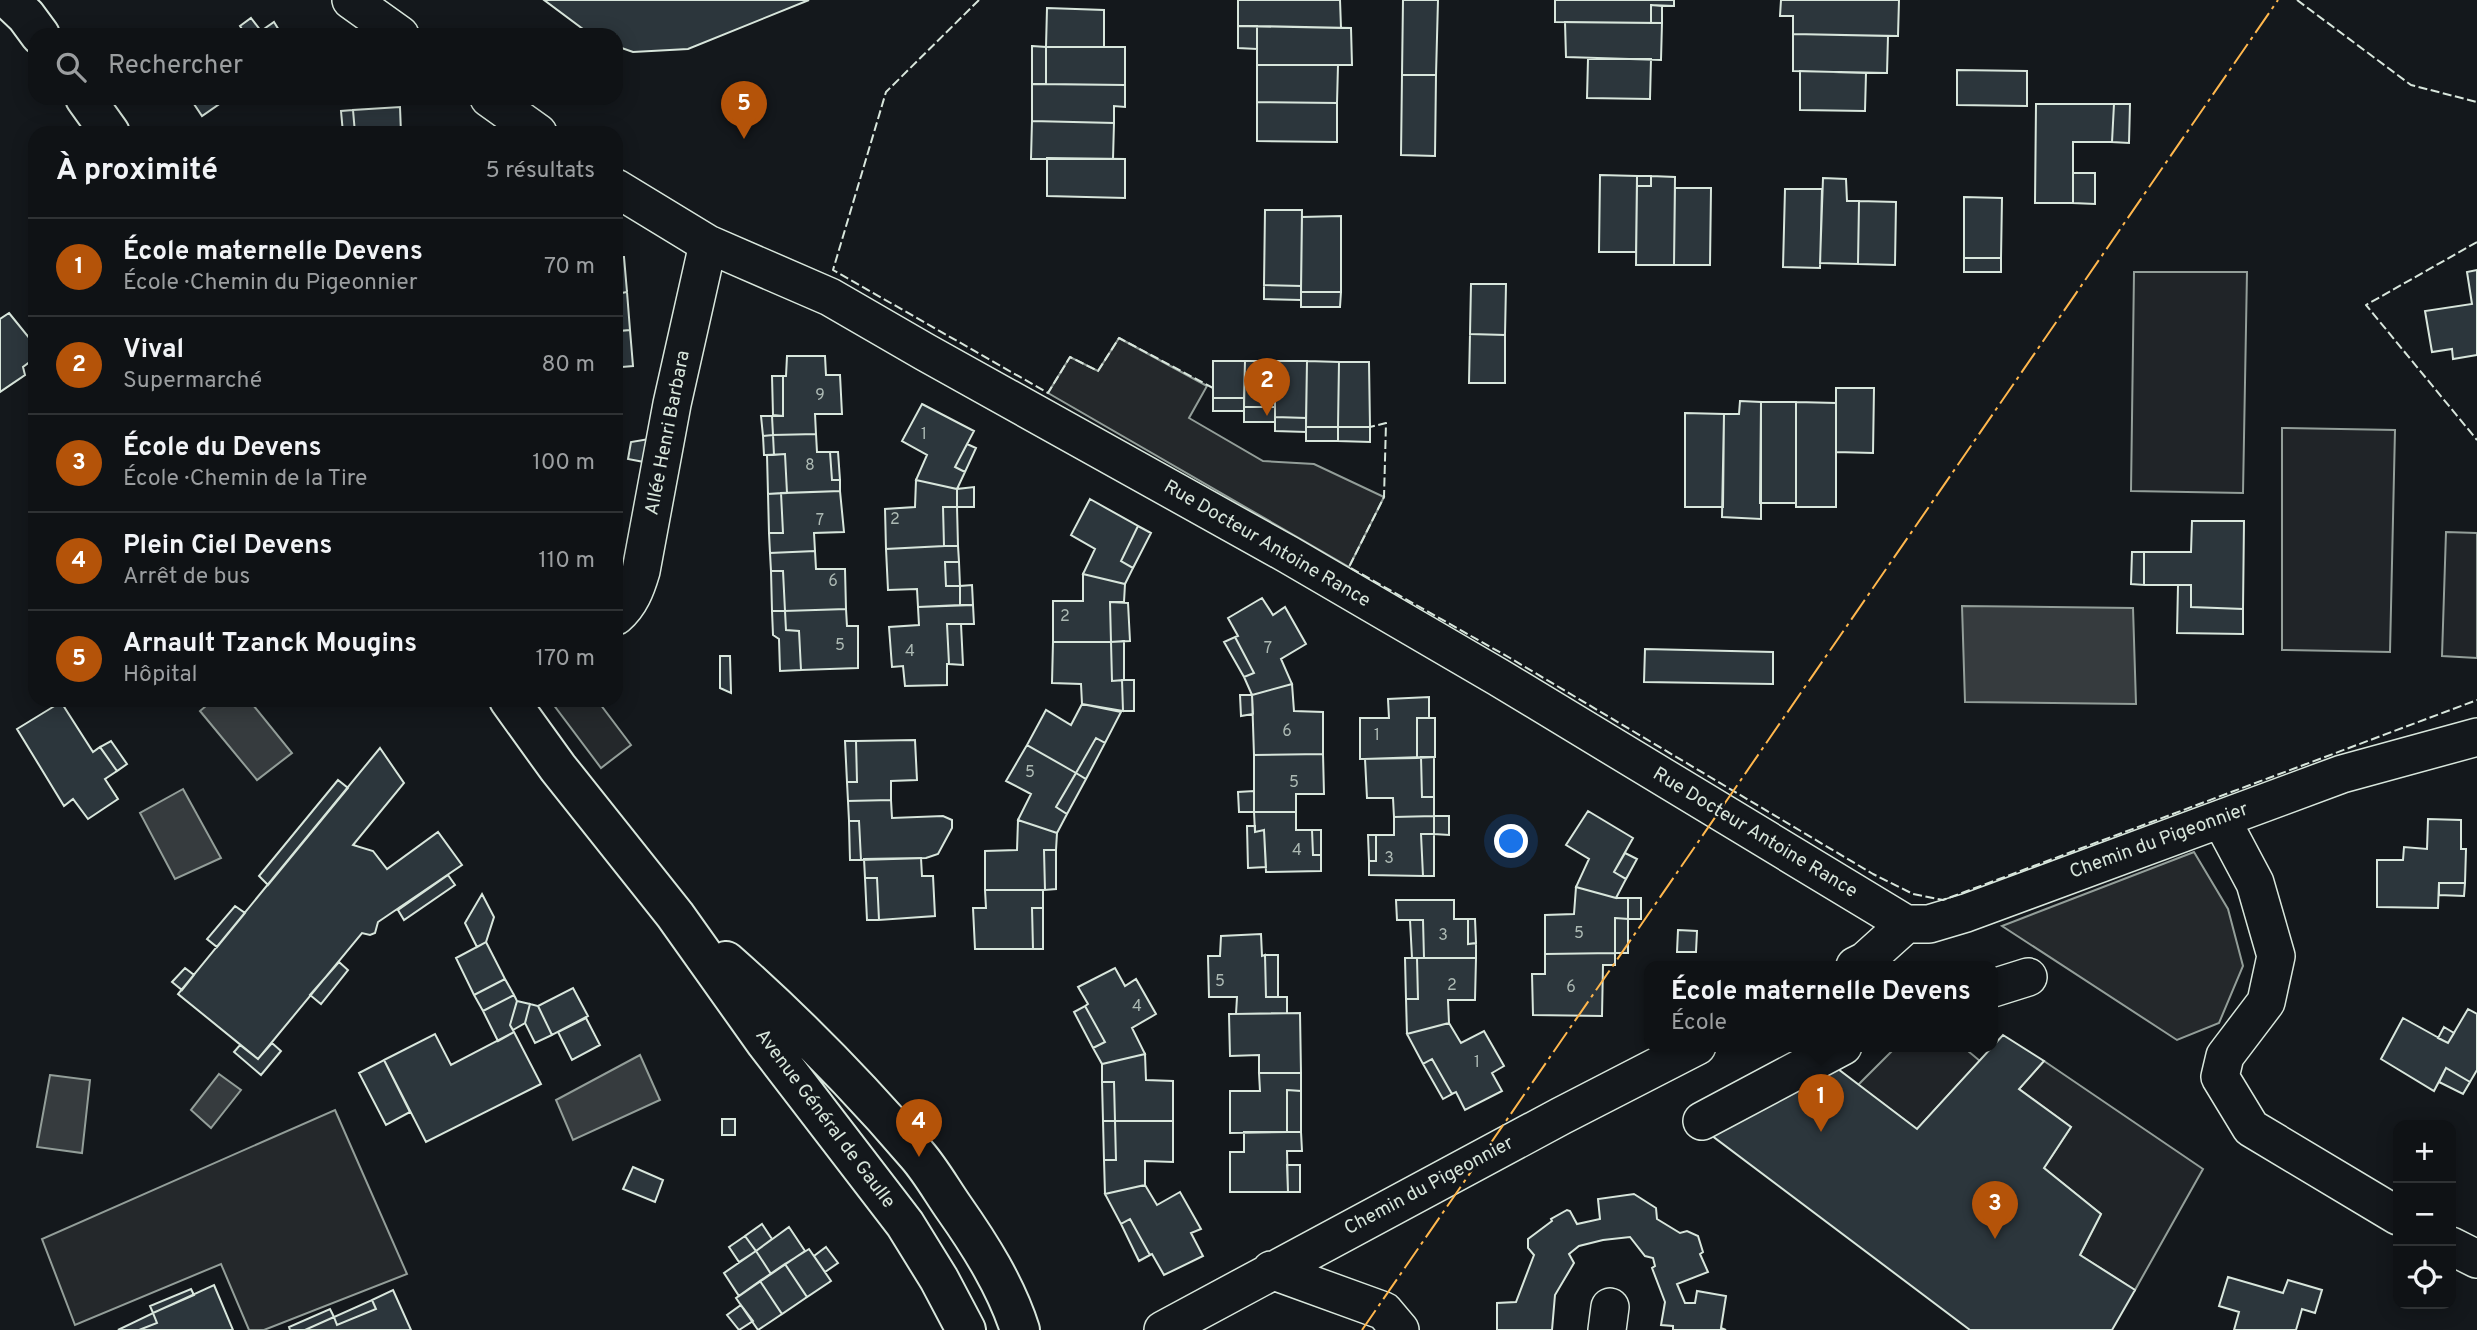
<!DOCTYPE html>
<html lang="fr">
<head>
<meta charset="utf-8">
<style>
  :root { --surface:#0f1215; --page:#1d2022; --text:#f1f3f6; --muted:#9b9ea0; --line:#2f3234; --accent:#b45309 }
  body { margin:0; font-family:Overpass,sans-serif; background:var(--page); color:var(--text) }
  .controls { position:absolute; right:21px; bottom:21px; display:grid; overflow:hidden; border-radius:14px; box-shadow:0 4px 18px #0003 }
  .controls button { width:63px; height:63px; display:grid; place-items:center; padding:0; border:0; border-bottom:2px solid var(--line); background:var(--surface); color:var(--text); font:35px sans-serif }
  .you { position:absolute; left:1512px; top:842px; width:24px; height:24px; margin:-18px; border:5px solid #fff; border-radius:50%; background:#1a73e8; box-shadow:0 0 0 10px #1a73e833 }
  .badge { display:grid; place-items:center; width:46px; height:46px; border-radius:50%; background:var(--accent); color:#fff; font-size:23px; font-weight:700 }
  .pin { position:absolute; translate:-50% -58px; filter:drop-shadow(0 2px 4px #0008) }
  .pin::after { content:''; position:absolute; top:37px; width:24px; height:21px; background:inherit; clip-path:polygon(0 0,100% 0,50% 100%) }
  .popup { position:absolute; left:1644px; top:961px; width:354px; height:91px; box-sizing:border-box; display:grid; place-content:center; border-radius:14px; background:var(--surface); filter:drop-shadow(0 2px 5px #0005); font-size:23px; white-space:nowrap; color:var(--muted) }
  .popup b { font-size:26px; color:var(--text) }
  .popup::after { content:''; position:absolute; left:50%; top:100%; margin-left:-14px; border:14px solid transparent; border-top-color:var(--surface) }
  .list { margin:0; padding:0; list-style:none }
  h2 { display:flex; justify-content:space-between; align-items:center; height:91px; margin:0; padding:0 28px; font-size:30px }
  h2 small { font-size:23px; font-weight:400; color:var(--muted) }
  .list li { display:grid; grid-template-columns:46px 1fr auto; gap:21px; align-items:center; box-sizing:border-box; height:98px; padding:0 28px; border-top:2px solid var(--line) }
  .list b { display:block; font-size:26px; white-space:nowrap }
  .list p { margin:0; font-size:23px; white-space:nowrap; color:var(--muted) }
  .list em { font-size:23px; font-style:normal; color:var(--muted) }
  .icon { flex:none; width:38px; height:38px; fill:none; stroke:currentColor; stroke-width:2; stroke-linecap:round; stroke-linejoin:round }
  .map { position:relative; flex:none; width:2477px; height:1330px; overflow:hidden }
  .search { position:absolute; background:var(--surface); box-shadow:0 4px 18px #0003; left:28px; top:28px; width:595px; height:77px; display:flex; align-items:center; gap:18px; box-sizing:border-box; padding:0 24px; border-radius:21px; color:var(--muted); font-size:26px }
  .panel { position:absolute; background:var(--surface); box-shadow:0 4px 18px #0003; left:28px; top:126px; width:595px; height:581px; border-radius:21px }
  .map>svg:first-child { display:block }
  .green { fill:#202428; stroke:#939e99; stroke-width:2 }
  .parking { fill:#24282b; stroke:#939e99; stroke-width:2 }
  .water { fill:#363b3e; stroke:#939e99; stroke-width:2 }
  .building { fill:#2c363c; stroke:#d8e6dc; stroke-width:2 }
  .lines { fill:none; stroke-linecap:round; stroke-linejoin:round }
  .street-casing { stroke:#d8e6dc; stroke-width:40 }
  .secondary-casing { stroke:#d8e6dc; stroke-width:42 }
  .street { stroke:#14181c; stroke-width:37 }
  .secondary { stroke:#14181c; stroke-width:38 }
  .fence { stroke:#d8e6dc; stroke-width:2; stroke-dasharray:9 3.5; stroke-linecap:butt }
  .power { stroke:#ffb74d; stroke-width:2; stroke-dasharray:24 5 3.5 5; stroke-linecap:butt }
  .labels { text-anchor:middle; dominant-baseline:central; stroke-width:5; stroke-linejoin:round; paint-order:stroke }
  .number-label { font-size:16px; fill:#adbab4 }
  .street-label { font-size:19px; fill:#d8e6dc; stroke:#14181c }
</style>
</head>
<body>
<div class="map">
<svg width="2477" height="1330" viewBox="0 0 2477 1330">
  <rect width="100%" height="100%" fill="#14181c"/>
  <path class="green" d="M2134,272H2247L2243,493L2131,491Z
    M2282,428L2395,430L2390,652L2282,650Z
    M2446,532L2477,533V658L2442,656Z
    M1897,1046H1962L1980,1061L1917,1129L1858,1085Z
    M2044,1061L2203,1169L2135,1290L2080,1255L2101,1214L2044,1168L2071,1127L2019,1089Z"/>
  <path class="parking" d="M1119,338L1207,386L1189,418L1263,461L1314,464L1384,497L1349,567L1048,393L1070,357L1098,371Z
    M550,700H597L631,745L601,768Z
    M2194,852L2228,909L2243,966L2219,1023L2177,1040L2002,926Z
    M335,1110L407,1274L264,1330H249L221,1264L75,1325L42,1239Z"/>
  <path class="water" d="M1962,606L2133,608L2136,704L1965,702Z
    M213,700H249L292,753L257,780L200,711Z
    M183,789L221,858L175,879L140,813Z
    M640,1055L660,1100L573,1140L556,1100Z
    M219,1074L241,1090L211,1128L191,1110Z
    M50,1075L90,1080L82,1153L37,1147Z"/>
  <path class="building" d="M544,0H809L688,49L633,52L616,46V35H591Z
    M1238,0H1340L1341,28L1238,26Z
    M1403,0H1438L1436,75H1402Z
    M1555,0H1674V6L1651,5V23L1555,22Z
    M1781,0H1899L1898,36L1793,34V16H1780Z
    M1651,5L1662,6V23H1651Z
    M1047,8L1104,10V47H1046Z
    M251,18L261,31L255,35H246L240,26Z
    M274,22L282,35H255L261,31Z
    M1565,22L1662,23L1661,60L1566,57Z
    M1238,26H1257V49L1238,48Z
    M1257,26L1351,28L1352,65H1257Z
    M1793,34L1888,36L1887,73L1793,71Z
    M1032,46L1046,47V84H1032Z
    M1046,47H1125V85L1046,84Z
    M1588,59H1651L1650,99L1587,98Z
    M1257,65H1338L1337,103L1257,102Z
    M1957,70L2027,71V106L1957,105Z
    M1800,71L1866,73L1865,111L1800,110Z
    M1402,75H1436L1435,156L1401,155Z
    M1032,84L1125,85V107L1114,106V123L1032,121Z
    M190,98H228L202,116Z
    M1257,102L1337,103V142L1257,141Z
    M2036,104H2114L2112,142H2073V203H2035Z
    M2114,104H2130L2129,143L2112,142Z
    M400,107L401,133H355L353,110Z
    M353,110L355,133H343L341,111Z
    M1032,121L1114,123L1113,159H1031Z
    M1047,158L1125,159V198L1047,196Z
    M2073,173H2095V204L2073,203Z
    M1600,175L1637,176L1636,252H1599Z
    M1637,176H1651V186H1637Z
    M1651,176L1675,177L1674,265H1636L1637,186H1651Z
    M1823,178L1846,179L1847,201H1859L1858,264L1820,263Z
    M1675,188H1711L1710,265H1674Z
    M1785,189H1822L1820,268L1783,267Z
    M1964,197L2002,198L2001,258H1964Z
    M1859,201L1896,202L1895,265L1858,264Z
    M1265,210H1302L1301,286L1264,285Z
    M1341,216V292H1301L1302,217Z
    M616,257H624L627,292L616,294Z
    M1964,258H2001V272H1964Z
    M2477,270V355L2453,359L2452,349L2432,352L2425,311L2472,304L2467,272Z
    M1471,284H1506L1505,335L1470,334Z
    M1264,285L1301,286V300L1264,299Z
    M627,292L630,330L619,331L622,367H616V294Z
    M1301,292H1341L1340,307H1301Z
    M9,313L35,345V358L23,367L25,375L0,392V319Z
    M630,330L633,366L622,367L619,331Z
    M1470,334L1505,335V383H1469Z
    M787,356H825L826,375H840L842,414H815L816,434L773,435L772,416H783V376H786Z
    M1213,361H1245L1244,398H1213Z
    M1245,361H1275V407H1244Z
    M1275,361H1307L1306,418L1275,417Z
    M1307,361L1339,362L1338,427H1306Z
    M1339,362H1369L1370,427H1338Z
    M772,376H783V416L773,415Z
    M1836,388H1874L1873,453L1836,452Z
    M1213,398H1244V411H1213Z
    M1740,401L1761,402V519L1722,517L1724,414H1739Z
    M1761,402H1796V503H1760Z
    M1796,402L1836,403V507H1796Z
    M922,404L974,431L955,467L965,472L957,489L916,480L927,455L902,441Z
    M1244,407H1275V422H1244Z
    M1685,413L1724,414L1723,507H1685Z
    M761,416H772L773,435L763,436Z
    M1275,417L1306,418V432L1275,431Z
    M1306,427H1338V441H1306Z
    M1338,427H1370V442L1338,441Z
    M816,434L817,452H830L832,480H840V491L787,493L785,454L774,455L773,435Z
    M773,435L774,455H764L763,436Z
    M649,439L644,462L628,459L631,442Z
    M967,444L976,448L965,472L955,467Z
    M830,452H838L840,480H832Z
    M785,454L787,493L768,494L767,455Z
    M916,480L957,489V507H943L944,546L886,549L885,509L915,507Z
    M974,487V507H957V489Z
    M840,491L844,532L814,533L815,551L770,553L769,533H783L781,493Z
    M781,493L783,533H769L768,494Z
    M1090,499L1138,526L1121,561L1133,568L1125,584L1083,574L1095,549L1071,535Z
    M943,507H957L958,546H944Z
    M2192,521H2244L2243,609L2191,607V585H2144V552H2191Z
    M1138,526L1151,533L1133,568L1121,561Z
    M944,546H958L959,562H945L946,586H960V605L918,607L917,589L888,590L886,549Z
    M815,551L816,569H845L846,609L785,611L783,571H771L770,553Z
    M2132,552H2144V585L2131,584Z
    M945,562H959L960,586H946Z
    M771,571H783L785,611H772Z
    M1083,574L1125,584L1124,602H1110L1111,642H1053V601H1083Z
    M972,585L973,605H960V586Z
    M2178,585H2191V607L2243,609V634L2177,633Z
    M1262,598L1273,615L1285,607L1306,644L1281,659L1292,684L1252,695L1244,677L1254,673L1235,637L1238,636L1228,618Z
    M1110,602L1128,603L1130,641L1111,642Z
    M973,605L974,624H947L949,664H947V685L905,686L903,666L892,667L889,627L919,625L918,607Z
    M846,609L847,626H858V668L801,670L799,631L786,630L785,611Z
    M772,611H785L786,630L799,631L801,670L780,671L779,639L773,635Z
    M947,624H961L963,665L949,664Z
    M1235,637L1254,673L1244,677L1224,642Z
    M1124,641V680L1112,681L1111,642Z
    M1053,642H1111L1112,681L1122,680L1123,711L1082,704L1081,684L1052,683Z
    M1645,649L1773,652V684L1644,682Z
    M720,656H730L731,693L720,688Z
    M1122,680H1134V711H1123Z
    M1292,684L1294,711L1323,712V754L1254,755L1252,695Z
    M1240,695H1252L1253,714L1241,716Z
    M1429,697V718H1417V758L1360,759V718H1389L1388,699Z
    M61,702L93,752L100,747L117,771L105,779L118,799L88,819L73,799L64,806L17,729Z
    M1082,704L1121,712L1105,743L1096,738L1076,773L1027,745L1046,710L1071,725Z
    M1417,718H1435V757L1417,758Z
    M1096,738L1105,743L1086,779L1076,773Z
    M915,740L917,780L891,781V800L848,801L847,782H857L856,741Z
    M111,741L127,764L117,771L100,747Z
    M845,741H856L857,782H847Z
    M1027,745L1076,773L1056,807L1067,814L1057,833L1018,820L1031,794L1006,781Z
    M380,748L404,783L353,845L373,851L387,869L438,832L462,865L378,922L375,933L370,935L362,933L258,1059L178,994Z
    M1323,754L1324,794H1296V812H1254V755Z
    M1421,757L1422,797H1434V816L1394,817L1393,798H1367L1365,759Z
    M1421,757H1434V797H1422Z
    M1076,773L1086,779L1067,814L1056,807Z
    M338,780L348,788L268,885L259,876Z
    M1254,791V812H1239L1238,792Z
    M891,800L892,818L943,816L952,820V828L938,854L926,858L861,860L859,821H849L848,801Z
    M1588,811L1633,838L1614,872L1626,879L1616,898L1576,887L1589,859L1566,845Z
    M1254,812H1296V830H1312L1313,855H1321V871L1266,872L1264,830L1255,832Z
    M1434,816H1449V835L1434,834Z
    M1434,816V834H1421L1423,876L1369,875V861H1376V835H1394V817Z
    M2428,819L2461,820V849H2466L2465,883H2439L2438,908L2377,907V860H2403L2404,847L2427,849Z
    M1018,820L1057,833L1056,850H1044L1045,890H985V851L1017,850Z
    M849,821H859L861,860H850Z
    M1247,826H1255V832L1264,830L1266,867L1248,868Z
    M1312,830H1321V855H1313Z
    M1421,834H1434V876H1423Z
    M1368,835H1376V861H1369Z
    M1044,850H1056V889L1045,890Z
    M1625,853L1637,859L1626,879L1614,872Z
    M921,858L922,876H933L935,916L879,920L877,878H865L864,859Z
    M448,875L455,885L404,920L398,910Z
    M865,878H877L879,920H867Z
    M2439,883H2465L2464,896L2439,895Z
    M1576,887L1616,898H1628V919L1615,918V953L1545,954V915L1574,914Z
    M985,890H1043V908H1032L1033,949H975L973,908H986Z
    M482,894L494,917L486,942L477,947L465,923Z
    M1628,898H1641V919H1628Z
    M1396,900H1454V919H1468V944L1476,943V958H1424L1423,920H1397Z
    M235,906L245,913L217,947L207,939Z
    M1032,908H1043V949H1033Z
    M1615,918L1628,919V953H1615Z
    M1468,919H1475L1476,943L1468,944Z
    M1410,920H1423L1424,958H1412Z
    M1678,930L1697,931L1696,952H1677Z
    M1261,934L1262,956L1265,955L1266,997H1287V1013L1236,1014L1237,997H1209L1208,956H1220L1221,936Z
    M486,942L505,979L474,995L456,958Z
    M1615,953V965H1603L1602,1016L1533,1015L1532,974H1545V954Z
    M1265,955H1278V997H1266Z
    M1405,958H1417L1418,999H1406Z
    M1417,958H1476L1475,1000H1448L1449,1023L1407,1034L1406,999H1418Z
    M339,962L348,970L321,1004L310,995Z
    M185,968L194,975L182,990L172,982Z
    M1115,968L1125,986L1136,979L1156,1014L1132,1028L1145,1054L1102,1064L1093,1048L1105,1042L1085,1006L1088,1004L1078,987Z
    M505,979L514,995L483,1011L474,995Z
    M573,988L588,1016L552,1035L538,1006Z
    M514,995L517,1001L510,1025L514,1032L498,1041L483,1011Z
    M517,1001L530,1004L525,1023L513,1030L510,1025Z
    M530,1004L538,1006L552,1035L535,1043L525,1023Z
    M1085,1006L1105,1042L1093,1048L1074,1012Z
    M2468,1009L2477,1014V1070L2470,1082L2446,1068L2434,1091L2381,1059L2403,1018L2448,1043Z
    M1300,1013L1301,1073H1259V1055L1230,1056L1229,1014Z
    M586,1018L600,1045L572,1060L558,1032Z
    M1449,1023L1461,1043L1484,1031L1504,1066L1492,1073L1502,1091L1465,1110L1456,1092L1452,1094L1432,1059L1423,1064L1407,1034Z
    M2444,1027L2454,1033L2448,1043L2438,1038Z
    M514,1032L541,1084L426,1142L384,1060L435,1034L451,1065Z
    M2003,1035L2044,1061L2019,1089L2071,1127L2044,1168L2101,1214L2080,1255L2135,1290L2112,1330H1970L1711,1135L1834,1066L1917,1129Z
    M272,1043L281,1051L261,1075L234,1052L240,1045L258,1059Z
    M1145,1054L1146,1080L1173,1081V1121H1115L1114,1082H1102V1064Z
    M1432,1059L1452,1094L1443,1099L1423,1064Z
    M384,1060L410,1112L386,1125L359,1073Z
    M2446,1068L2470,1082L2463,1094L2439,1082Z
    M1259,1073H1301V1091L1287,1090V1132L1230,1133V1091H1260Z
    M1102,1082H1114L1115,1121H1103Z
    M1287,1090L1301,1091V1132H1287Z
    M722,1119H735V1135H722Z
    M1103,1121H1115L1116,1160H1104Z
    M1115,1121H1173V1162L1145,1161V1185L1105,1194L1104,1160H1116Z
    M1244,1132H1301L1302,1151H1287L1288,1192H1230V1152H1244Z
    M1287,1165H1300V1192H1288Z
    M633,1167L663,1180L655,1202L623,1189Z
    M1145,1185L1157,1205L1180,1192L1201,1229L1191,1233L1203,1256L1164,1275L1152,1254L1150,1255L1130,1219L1121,1224L1105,1194Z
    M1634,1194L1656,1208L1657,1219L1680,1233L1687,1231L1698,1236L1703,1252L1700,1254L1708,1272L1677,1284L1685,1303H1695L1697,1291L1726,1296L1721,1328L1726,1330H1673V1326L1661,1325L1665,1302L1652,1268L1655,1266L1653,1258L1645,1256L1630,1237L1603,1240L1579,1246L1569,1254L1574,1263L1555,1295L1552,1330H1497V1303L1516,1302L1534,1255L1528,1248V1239L1552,1221L1551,1219L1567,1210L1570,1211L1577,1224L1600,1219L1598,1199Z
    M1130,1219L1150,1255L1139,1261L1121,1224Z
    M762,1224L772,1239L756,1251L745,1236Z
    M789,1227L805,1251L771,1274L756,1251Z
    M745,1236L756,1251L739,1262L729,1247Z
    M826,1247L838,1263L825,1272L814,1256Z
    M809,1249L831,1281L807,1297L785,1264Z
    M756,1251L771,1274L739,1296L724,1273Z
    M785,1264L807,1297L782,1314L760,1281Z
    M2228,1277L2283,1293L2288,1280L2322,1290L2315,1313L2302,1309L2296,1330H2234L2239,1312L2219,1306Z
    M760,1281L782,1314L758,1330L736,1298Z
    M214,1285L233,1330H139L157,1323L153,1313Z
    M191,1289L194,1295L153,1313L150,1306Z
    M393,1290L411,1330H305L334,1317L337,1325L376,1309L372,1300Z
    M372,1300L376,1309L337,1325L334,1317Z
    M741,1305L753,1321L739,1330L727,1315Z
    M330,1309L334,1317L305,1330H290L289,1327Z
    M153,1313L157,1323L139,1330H118Z"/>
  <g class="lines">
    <g class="street-casing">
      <path id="street" d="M351,0L400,35
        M489,98L538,133
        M616,188L708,244L830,297L925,352L1289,555L1498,677L1906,924
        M616,616C630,604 636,588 641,571L672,404L708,244
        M2221,819L2255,883L2276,956L2266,1002L2225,1056L2220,1077L2251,1128L2398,1216
        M1855,966L1865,961L1906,924H1929L1966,913L2342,774L2477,737
        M1993,988L2028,977
        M1702,1121L1843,1046
        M2451,1246L2477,1259
        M1271,1270L1384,1311L1400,1330
        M1163,1330L1561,1116L1697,1046
        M1607,1330L1610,1307"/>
    </g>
    <g class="secondary-casing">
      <path id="secondary" d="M9,0L26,16L40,35
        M85,98L110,133
        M509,700L558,768L675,915L766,1043L905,1224L939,1279L966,1330
        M726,961C794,1021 858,1086 917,1155C931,1171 942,1191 954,1208C980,1245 1006,1286 1020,1330"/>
    </g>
    <use href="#street" class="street"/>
    <use href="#secondary" class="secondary"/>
    <path class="fence" d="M979,0L886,92L833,270L1048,393L1070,357L1098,371L1119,338L1213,388V386
      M2297,0L2411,85L2477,102
      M2477,242L2366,305L2477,440
      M1370,423V427L1386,423L1384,497L1349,567L1510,658L1873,874L1913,894L1943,900L2477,700"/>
    <path class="power" d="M1362,1330L2278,0"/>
  </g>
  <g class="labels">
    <g class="number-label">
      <text x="820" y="396">9</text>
      <text x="924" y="435">1</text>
      <text x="810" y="466">8</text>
      <text x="895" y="520">2</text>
      <text x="820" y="521">7</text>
      <text x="833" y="582">6</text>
      <text x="1065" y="617">2</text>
      <text x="840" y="646">5</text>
      <text x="1268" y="649">7</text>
      <text x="910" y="652">4</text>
      <text x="1287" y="732">6</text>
      <text x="1377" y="736">1</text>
      <text x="1030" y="773">5</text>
      <text x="1294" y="783">5</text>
      <text x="1297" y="851">4</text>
      <text x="1389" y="859">3</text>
      <text x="1579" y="934">5</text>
      <text x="1443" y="936">3</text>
      <text x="1220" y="982">5</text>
      <text x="1452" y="986">2</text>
      <text x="1571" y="988">6</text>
      <text x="1137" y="1007">4</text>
      <text x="1477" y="1063">1</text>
    </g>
    <g class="street-label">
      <text transform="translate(668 433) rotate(-79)">Allée Henri Barbara</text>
      <text transform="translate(1267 544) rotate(30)">Rue Docteur Antoine Rance</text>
      <text transform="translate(1755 833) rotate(31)">Rue Docteur Antoine Rance</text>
      <text transform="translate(2159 841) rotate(-20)">Chemin du Pigeonnier</text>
      <text transform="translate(825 1119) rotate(53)">Avenue Général de Gaulle</text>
      <text transform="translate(1429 1186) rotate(-28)">Chemin du Pigeonnier</text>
    </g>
  </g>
</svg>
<div class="controls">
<button>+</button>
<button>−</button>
<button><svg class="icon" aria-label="locate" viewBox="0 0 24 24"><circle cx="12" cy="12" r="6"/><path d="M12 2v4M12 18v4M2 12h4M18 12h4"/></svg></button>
</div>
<div class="you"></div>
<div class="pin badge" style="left:1821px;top:1132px">1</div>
<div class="popup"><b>École maternelle Devens</b>École</div>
<div class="pin badge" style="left:1267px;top:416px">2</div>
<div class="pin badge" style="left:1995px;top:1239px">3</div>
<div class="pin badge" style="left:919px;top:1157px">4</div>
<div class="pin badge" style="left:744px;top:139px">5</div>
<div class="search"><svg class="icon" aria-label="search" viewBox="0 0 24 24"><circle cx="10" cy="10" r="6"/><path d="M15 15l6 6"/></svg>Rechercher</div>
<section class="panel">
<h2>À proximité<small>5 résultats</small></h2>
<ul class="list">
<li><span class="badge">1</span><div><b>École maternelle Devens</b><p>École · Chemin du Pigeonnier</p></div><em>70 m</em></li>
<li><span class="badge">2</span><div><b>Vival</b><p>Supermarché</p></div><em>80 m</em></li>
<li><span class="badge">3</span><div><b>École du Devens</b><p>École · Chemin de la Tire</p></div><em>100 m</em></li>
<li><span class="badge">4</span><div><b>Plein Ciel Devens</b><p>Arrêt de bus</p></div><em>110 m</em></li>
<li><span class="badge">5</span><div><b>Arnault Tzanck Mougins</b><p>Hôpital</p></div><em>170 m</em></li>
</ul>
</section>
</div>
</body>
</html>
